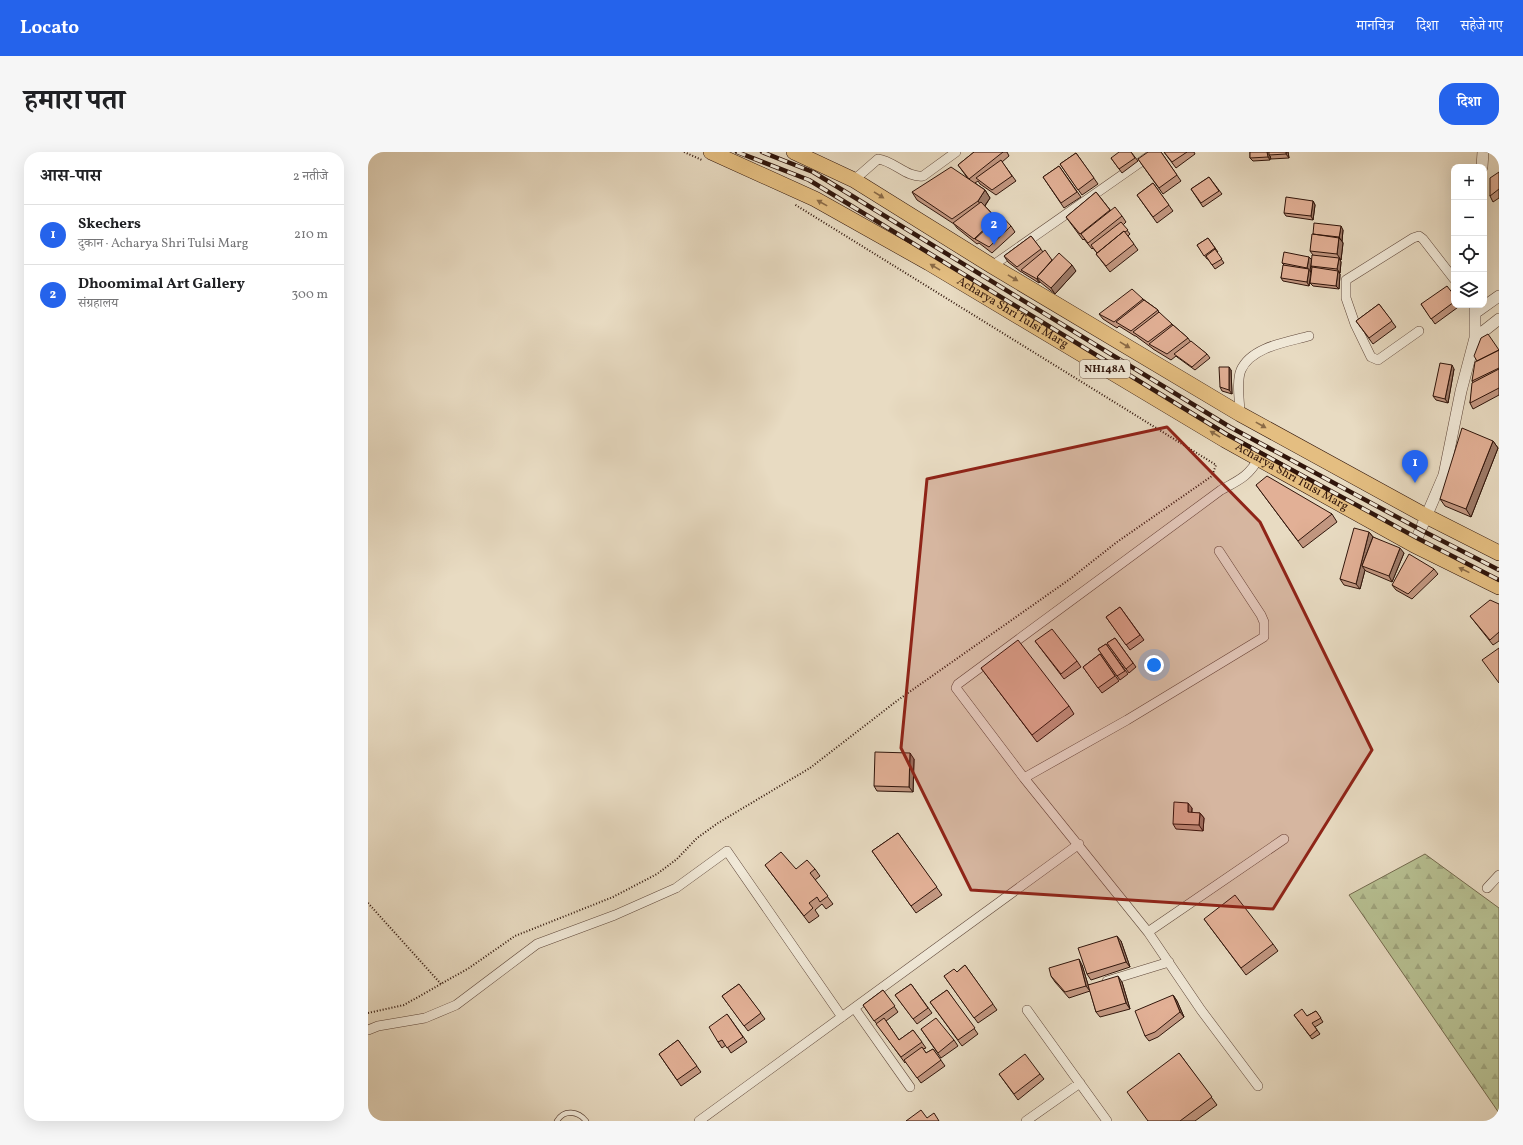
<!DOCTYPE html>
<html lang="hi">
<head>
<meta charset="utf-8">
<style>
  :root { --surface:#fff; --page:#f6f6f6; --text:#202124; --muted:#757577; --line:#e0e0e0; --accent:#2563eb }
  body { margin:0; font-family:Vollkorn,"Noto Serif Devanagari",serif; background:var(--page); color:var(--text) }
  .controls { position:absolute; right:12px; top:12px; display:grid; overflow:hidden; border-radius:8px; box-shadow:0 4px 16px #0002 }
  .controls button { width:36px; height:36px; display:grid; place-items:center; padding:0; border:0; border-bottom:1px solid var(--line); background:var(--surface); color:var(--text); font:20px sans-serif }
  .you { position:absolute; left:786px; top:513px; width:14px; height:14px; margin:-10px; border:3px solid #fff; border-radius:50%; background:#1a73e8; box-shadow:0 0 0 6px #1a73e833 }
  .badge { display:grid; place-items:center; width:26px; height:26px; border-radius:50%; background:var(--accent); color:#fff; font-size:13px; font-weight:700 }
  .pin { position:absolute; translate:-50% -33px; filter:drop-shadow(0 1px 2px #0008) }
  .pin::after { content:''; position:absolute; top:21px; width:14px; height:12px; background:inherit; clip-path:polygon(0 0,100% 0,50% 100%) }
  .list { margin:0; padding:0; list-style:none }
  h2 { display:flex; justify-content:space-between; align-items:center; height:52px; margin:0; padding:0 16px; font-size:17px }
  h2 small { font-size:13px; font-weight:400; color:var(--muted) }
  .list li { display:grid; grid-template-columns:26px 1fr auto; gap:12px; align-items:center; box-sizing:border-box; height:60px; padding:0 16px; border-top:1px solid var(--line) }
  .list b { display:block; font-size:15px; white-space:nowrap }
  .list p { margin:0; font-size:13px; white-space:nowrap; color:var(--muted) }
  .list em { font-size:13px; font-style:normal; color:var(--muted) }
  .icon { flex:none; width:22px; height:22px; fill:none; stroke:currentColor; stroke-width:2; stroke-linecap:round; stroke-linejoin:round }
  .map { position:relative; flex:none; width:1131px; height:969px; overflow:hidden; border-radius:16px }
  header { display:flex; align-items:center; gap:24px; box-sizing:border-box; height:56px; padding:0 20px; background:var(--accent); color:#fff }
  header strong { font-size:19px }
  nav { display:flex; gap:22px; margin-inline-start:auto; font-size:14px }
  .intro { display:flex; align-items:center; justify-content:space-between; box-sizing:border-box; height:96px; padding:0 24px }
  h1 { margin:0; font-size:28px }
  .button { padding:10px 18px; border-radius:16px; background:var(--accent); color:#fff; font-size:14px; font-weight:700 }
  main { display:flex; gap:24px; padding:0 24px }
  aside { flex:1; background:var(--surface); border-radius:16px; box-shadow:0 4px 16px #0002 }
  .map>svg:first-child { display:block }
  .forest { fill:url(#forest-firs); stroke:#746a4e }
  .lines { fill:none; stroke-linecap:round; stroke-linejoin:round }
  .service-casing { stroke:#5e4639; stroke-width:6 }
  .minor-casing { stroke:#5e4639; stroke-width:10 }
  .tertiary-casing { stroke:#5e4639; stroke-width:12 }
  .trunk-casing { stroke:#30150b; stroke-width:16 }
  .path { stroke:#30150b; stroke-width:2; stroke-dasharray:1 2; stroke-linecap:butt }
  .service { stroke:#f0e8d7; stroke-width:4.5 }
  .minor { stroke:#f0e8d7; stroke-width:9 }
  .tertiary { stroke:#f0e8d7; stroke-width:11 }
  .trunk { stroke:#e4be81; stroke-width:15 }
  .rail-casing { stroke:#30150b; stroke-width:4.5 }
  .rail { stroke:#f0e8d7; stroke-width:3; stroke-dasharray:9; stroke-linecap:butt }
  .wall { fill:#c29781; stroke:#30150b }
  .shaded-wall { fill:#9e7b69; stroke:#30150b }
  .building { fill:#e2b096; stroke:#30150b }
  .oneway { fill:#8a6a46 }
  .marked { fill:#8f2418; fill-opacity:0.2; stroke:#8f2418; stroke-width:3; stroke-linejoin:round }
  .labels { text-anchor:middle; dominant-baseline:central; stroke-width:3; stroke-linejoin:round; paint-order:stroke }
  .shield { fill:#f0e8d7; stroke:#6a5448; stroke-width:1 }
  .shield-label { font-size:11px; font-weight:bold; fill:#30150b }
  .street-label { font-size:12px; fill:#30150b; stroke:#f0e8d7 }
</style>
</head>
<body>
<header>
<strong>Locato</strong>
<nav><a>मानचित्र</a><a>दिशा</a><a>सहेजे गए</a></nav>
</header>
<div class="intro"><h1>हमारा पता</h1><a class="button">दिशा</a></div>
<main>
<aside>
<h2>आस-पास<small>2 नतीजे</small></h2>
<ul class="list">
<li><span class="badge">1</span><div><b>Skechers</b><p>दुकान · Acharya Shri Tulsi Marg</p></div><em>210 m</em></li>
<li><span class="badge">2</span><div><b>Dhoomimal Art Gallery</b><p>संग्रहालय</p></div><em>300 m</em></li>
</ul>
</aside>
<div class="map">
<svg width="1131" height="969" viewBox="0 0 1131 969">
  <defs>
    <pattern id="forest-firs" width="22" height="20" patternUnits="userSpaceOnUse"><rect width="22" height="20" fill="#b7c092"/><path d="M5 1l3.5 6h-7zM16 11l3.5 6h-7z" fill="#9ea47d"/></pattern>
  </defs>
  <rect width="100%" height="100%" fill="#e8dbc2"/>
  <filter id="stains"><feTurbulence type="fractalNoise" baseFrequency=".005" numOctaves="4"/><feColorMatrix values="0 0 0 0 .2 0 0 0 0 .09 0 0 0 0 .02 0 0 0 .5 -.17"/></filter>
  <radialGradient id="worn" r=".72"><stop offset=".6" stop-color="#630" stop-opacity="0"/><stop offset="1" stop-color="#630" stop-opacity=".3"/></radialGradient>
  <path class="forest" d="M1057,702L1131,756V961L981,743Z"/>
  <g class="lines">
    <g class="service-casing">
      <path id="service" d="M189,969C196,957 210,959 218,969"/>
    </g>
    <g class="minor-casing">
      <path id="minor" d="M486,28L510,7C526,9 539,26 555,24L588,0
        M624,114L787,0
        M1051,179L1010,208L1003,205L987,172L978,146V128L1045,86L1051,84L1055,87L1086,127
        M872,262C872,250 868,230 873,218C883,195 919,190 941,184
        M656,626L759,568L896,485V470L893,463L851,399
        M1119,736L1131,723
        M780,780L916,687
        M739,829L801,810
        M487,857L542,935
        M659,858L739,969
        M0,878L10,874L57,866L88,853L169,792L247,763L308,736L359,699L474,865
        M890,934L833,858L780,780L656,626L588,536L590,532L853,338C871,328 880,325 891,306
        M331,969L711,692
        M658,969L712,931"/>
    </g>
    <g class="tertiary-casing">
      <path id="tertiary" d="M1114,15L1115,0
        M1107,161L1131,144
        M1107,186L1131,167
        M1046,393L1076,323L1093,239L1107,186V153"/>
    </g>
    <g class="trunk-casing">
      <g id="trunk">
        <path id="s1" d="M343,0L447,47L561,111L857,288L1046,393L1131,435"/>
        <path d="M426,0L486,28L624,114L872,262L1058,364L1131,401"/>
      </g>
    </g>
    <path class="path" d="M316,0L334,8
      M0,751L73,832
      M0,861L36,853L101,816L147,784L245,745L289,722L309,707L329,686L350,671L442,616L530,548L702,427L749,390L844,324L848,313L426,52"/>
    <use href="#service" class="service"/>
    <use href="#minor" class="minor"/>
    <use href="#tertiary" class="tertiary"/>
    <use href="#trunk" class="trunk"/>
    <g class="rail-casing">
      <path id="rail" d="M369,0L441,28L858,282L1051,387L1131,428
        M394,0L445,20L862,275L1055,379L1131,418"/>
    </g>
    <use href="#rail" class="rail"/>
  </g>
  <path class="wall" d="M606,0H639L641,4L634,10L648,29L628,43L612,32L610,29L607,31L617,38L622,46L617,54L629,67L643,74L647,80L624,101L611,91L609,92L589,76L586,72L549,48L544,40L601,28L590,13Z
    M763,0L770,9L754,21L743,6Z
    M793,0L813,29L795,42L770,7Z
    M796,0H826L827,2L808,16Z
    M882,0H920L921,6L903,7L902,4V8L885,9L882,6Z
    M708,1L730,32L714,43L692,12Z
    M691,14L713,45L696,56L675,25Z
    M1131,20V46L1125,50L1122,44Z
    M841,25L854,42L835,55L823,37Z
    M785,31L805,59L789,71L769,43Z
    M728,40L743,59L754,64L758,70L755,73L762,82L760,84L770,98L742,120L732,107L728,102L729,101L725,96L724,97L716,87L715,88L698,65Z
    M945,49L947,53L945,68L918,64L916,61Z
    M975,78L974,89L975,91L973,108H972L973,110L972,121H971L972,122L971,137L945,134L942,131L944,115L943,114L945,103L942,99Z
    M663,84L675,100L684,108L708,119L687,142L672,130L671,131L655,121L654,120H653L640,110L636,104Z
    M840,86L850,100L849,101L856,111L847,117L840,107H839L829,93Z
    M941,105L944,108L942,118L943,121L941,134L915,129L913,126L916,113L914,111Z
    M1086,143V153H1093L1067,172L1053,152Z
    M775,147L790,158L791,161L805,173L820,186L822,189L839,202L842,206L827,218L809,205L808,204L803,208L785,197L784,196L769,185L768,184H767L751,174L749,176L735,167L731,162Z
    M1011,152L1028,175L1005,192L988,169Z
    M1131,197V243L1105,257L1102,251L1105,231L1104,229Z
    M1086,217L1080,251L1068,248L1065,244Z
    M863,218L864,242L854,239L852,235Z
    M1125,289L1130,296L1103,365L1077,354L1072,347Z
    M888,333L964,362L969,370L935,396Z
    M1001,380L1005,385L1036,401L1024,430L998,419L997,418L992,437L976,433L972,427Z
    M1066,417L1070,422L1044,447L1028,438L1024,433Z
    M1131,452V489L1125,493L1102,464Z
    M752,455L776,488L762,498L738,465Z
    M747,486L768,515L761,521L739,491Z
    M667,489L709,509L713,515L696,527Z
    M738,492L760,522L752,528L730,497Z
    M732,502L751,529L734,541L715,515Z
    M613,516L701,554L706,562L669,590Z
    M546,607L545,640L509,639L506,634Z
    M824,656V661H832L836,666L835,679L808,677L805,672Z
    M530,681L574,743L548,761L504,699Z
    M397,713L428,717H447L452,724L447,728L465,752L458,757L454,752L447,758L451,764L441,771Z
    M836,767L905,792L910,799L878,823Z
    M753,789L762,815L723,828L719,822Z
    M597,813L629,858L610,871L576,824L589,820Z
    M714,813L720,833L754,830L762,857L732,865L728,860L722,839L701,846L687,830L683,824Z
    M371,832L397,867L380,879L354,844Z
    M543,832L564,861L549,872L527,843Z
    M515,838L530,860L518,869L531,888L545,878L558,896L555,897L558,901L565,897L577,914L553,931L538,910L537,911L495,853Z
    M579,838L610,882L594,894L562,850Z
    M805,843L809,849L816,865L790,885L781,889L777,884Z
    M948,859L955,870L947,875L952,882L944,887L926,863L939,864Z
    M359,862L379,890L363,901L358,893L354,896L350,890Z
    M553,877L586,888L590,894L573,906Z
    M310,888L333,920L313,934L291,902Z
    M811,901L849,953L827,969H780Z
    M631,922H672L676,927L650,948Z"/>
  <path class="shaded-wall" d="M899,0H902L901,3L902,4V8L900,5Z
    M918,0H920L921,6L918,2Z
    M617,38L622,46L615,56L610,49Z
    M945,49L947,53L945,68L943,64Z
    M973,74L975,78L974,89L971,86Z
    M971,85L975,91L973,108L969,102Z
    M941,105L944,108L942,118L943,121L941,134L939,130L941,118L939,116Z
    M971,106L973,110L972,121L969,117Z
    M704,113L708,119L687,142L683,136Z
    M970,119L972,122L971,137L968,134Z
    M669,126L672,130L671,131L669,127Z
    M1084,213L1086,217L1080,251L1077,247Z
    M861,215L863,218L864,242L861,238Z
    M1125,289L1130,296L1103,365L1098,357Z
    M1001,380L1005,385L994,414L997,418L992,437L988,432Z
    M1032,396L1036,401L1024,430L1021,424Z
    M542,601L546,607L545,640L541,635Z
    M820,651L824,656L823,666L820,660Z
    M832,661L836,666L835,679L831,673Z
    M749,784L753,789L762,815L758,810Z
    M711,807L714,813L722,839L718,834Z
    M750,824L754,830L762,857L758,851Z
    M805,843L809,849L816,865L812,860Z"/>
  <path class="building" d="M606,0H635L601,27L590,13Z
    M751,0H763L767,6L751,17L743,6Z
    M780,0H793L809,23L791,36L770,7Z
    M796,0H819L804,10Z
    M882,0H899L900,5L882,6Z
    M901,0H918V2L901,3Z
    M708,1L726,26L710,38L692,12Z
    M633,8L644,24L624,38L608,26Z
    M691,14L709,40L693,51L675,25Z
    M583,15L617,38L610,49L584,67L544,40Z
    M1131,20V37L1122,44V26Z
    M841,25L851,39L833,51L823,37Z
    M785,31L801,53L785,65L769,43Z
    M728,40L742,58L712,82L698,65Z
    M918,45L945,49L943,64L916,61Z
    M613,50L628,66L606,87L585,71Z
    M747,55L754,64L720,91L713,82Z
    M633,63L643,74L621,95L607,87Z
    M753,70L760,78L757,80L756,79L729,101L723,93Z
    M946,71L973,74L971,86L945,82Z
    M756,79L766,92L738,114L728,102Z
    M944,82L971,85L969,102L942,99Z
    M663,84L673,97L649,115L636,104Z
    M840,86L847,96L836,104L829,93Z
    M847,97L854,107L844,113L838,104Z
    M677,98L684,108L669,125L670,126L669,127L653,118Z
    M916,100L941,105L939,116L914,111Z
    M691,101L704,113L683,136L669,125Z
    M944,103L971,106L969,117L943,114Z
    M915,113L941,117L939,130L913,126Z
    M944,115L970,119L968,134L942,131Z
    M1079,134L1086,143V150L1063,167L1053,152Z
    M764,137L775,147L746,170L731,162Z
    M776,148L790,158L763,179L748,170Z
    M1011,152L1024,169L1001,186L988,169Z
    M791,160L804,172L780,190L765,180Z
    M805,173L820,186L799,202L781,192Z
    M1120,182L1131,198L1109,209L1106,204L1113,186Z
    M823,189L839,202L824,215L806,202Z
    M1131,198V216L1104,229L1107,210Z
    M1072,211L1084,213L1077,247L1065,244Z
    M851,215H861V238L852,235Z
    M1131,217V236L1102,251L1104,231Z
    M1094,276L1125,289L1098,357L1072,347Z
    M899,324L964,362L930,389L888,333Z
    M986,376L1001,380L988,432L972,427Z
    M1005,385L1032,396L1021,424L994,414Z
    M1041,402L1066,417L1040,442L1024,433Z
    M1122,448L1131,452V480L1122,488L1102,464Z
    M752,455L772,483L758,493L738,465Z
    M684,477L709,509L693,522L667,489Z
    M747,486L765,511L758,517L739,491Z
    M650,488L701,554L664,583L613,516Z
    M738,492L757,519L749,524L730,497Z
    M1131,496V531L1114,508Z
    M732,502L747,524L730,536L715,515Z
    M507,600L542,601L541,635L506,634Z
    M806,650L820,651V660L832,661L831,673L805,672Z
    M530,681L569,735L543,754L504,699Z
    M413,700L428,717L439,708L447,717L442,721L460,744L452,750L449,745L441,751L445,756L436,764L397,713Z
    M867,743L905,792L873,816L836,767Z
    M749,784L758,810L719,822L710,796Z
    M711,807L718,834L697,840L683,824L681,816Z
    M597,813L625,852L606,866L576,824L586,817L589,820Z
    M750,824L758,851L728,860L720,833Z
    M371,832L393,861L376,874L354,844Z
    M543,832L560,856L545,867L527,843Z
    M515,838L527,854L506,869L495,853Z
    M579,838L607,876L590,888L562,850Z
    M805,843L812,860L787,880L777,884L767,859Z
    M934,857L939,864L948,859L953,866L944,871L949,878L942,884L926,863Z
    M359,862L375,885L359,896L354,888L350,890L341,875Z
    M516,866L531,888L545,878L554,890L533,905L508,872Z
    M568,866L586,888L570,901L553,877Z
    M310,888L329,914L309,928L291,902Z
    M554,895L558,901L565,897L573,908L549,926L536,908Z
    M811,901L844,945L812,969H780L759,940Z
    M657,902L672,922L646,942L631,922Z
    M553,958L559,966L566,961L571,969H538Z"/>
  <defs><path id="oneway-solid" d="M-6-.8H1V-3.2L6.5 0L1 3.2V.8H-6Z"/></defs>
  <g class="oneway">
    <use href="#oneway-solid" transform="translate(511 43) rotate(32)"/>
    <use href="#oneway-solid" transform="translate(454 51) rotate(-151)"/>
    <use href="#oneway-solid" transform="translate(567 115) rotate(-149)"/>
    <use href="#oneway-solid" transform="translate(645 126) rotate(31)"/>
    <use href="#oneway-solid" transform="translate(757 193) rotate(31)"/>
    <use href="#oneway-solid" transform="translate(893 273) rotate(29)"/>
    <use href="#oneway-solid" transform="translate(847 282) rotate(-149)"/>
    <use href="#oneway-solid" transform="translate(1096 418) rotate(-154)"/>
  </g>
  <path class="marked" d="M799,275L892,370L1004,598L905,757L603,738L533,596L559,327Z"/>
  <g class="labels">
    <rect class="shield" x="712" y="208" width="50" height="18" rx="3"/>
    <g class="shield-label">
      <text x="737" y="217">NH148A</text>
    </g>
    <g class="street-label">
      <text stroke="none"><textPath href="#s1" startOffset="342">Acharya Shri Tulsi Marg</textPath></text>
      <text stroke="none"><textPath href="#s1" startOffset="666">Acharya Shri Tulsi Marg</textPath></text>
    </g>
  </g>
  <rect width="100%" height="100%" filter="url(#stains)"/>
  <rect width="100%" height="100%" fill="url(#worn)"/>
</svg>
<div class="controls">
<button>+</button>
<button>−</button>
<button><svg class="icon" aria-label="locate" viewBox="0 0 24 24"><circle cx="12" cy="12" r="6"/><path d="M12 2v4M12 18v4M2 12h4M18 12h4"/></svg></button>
<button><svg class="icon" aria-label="layers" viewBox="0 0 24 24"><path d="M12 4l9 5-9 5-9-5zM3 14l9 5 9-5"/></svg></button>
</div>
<div class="you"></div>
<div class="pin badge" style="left:1047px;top:331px">1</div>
<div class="pin badge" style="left:626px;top:93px">2</div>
</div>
</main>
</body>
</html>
